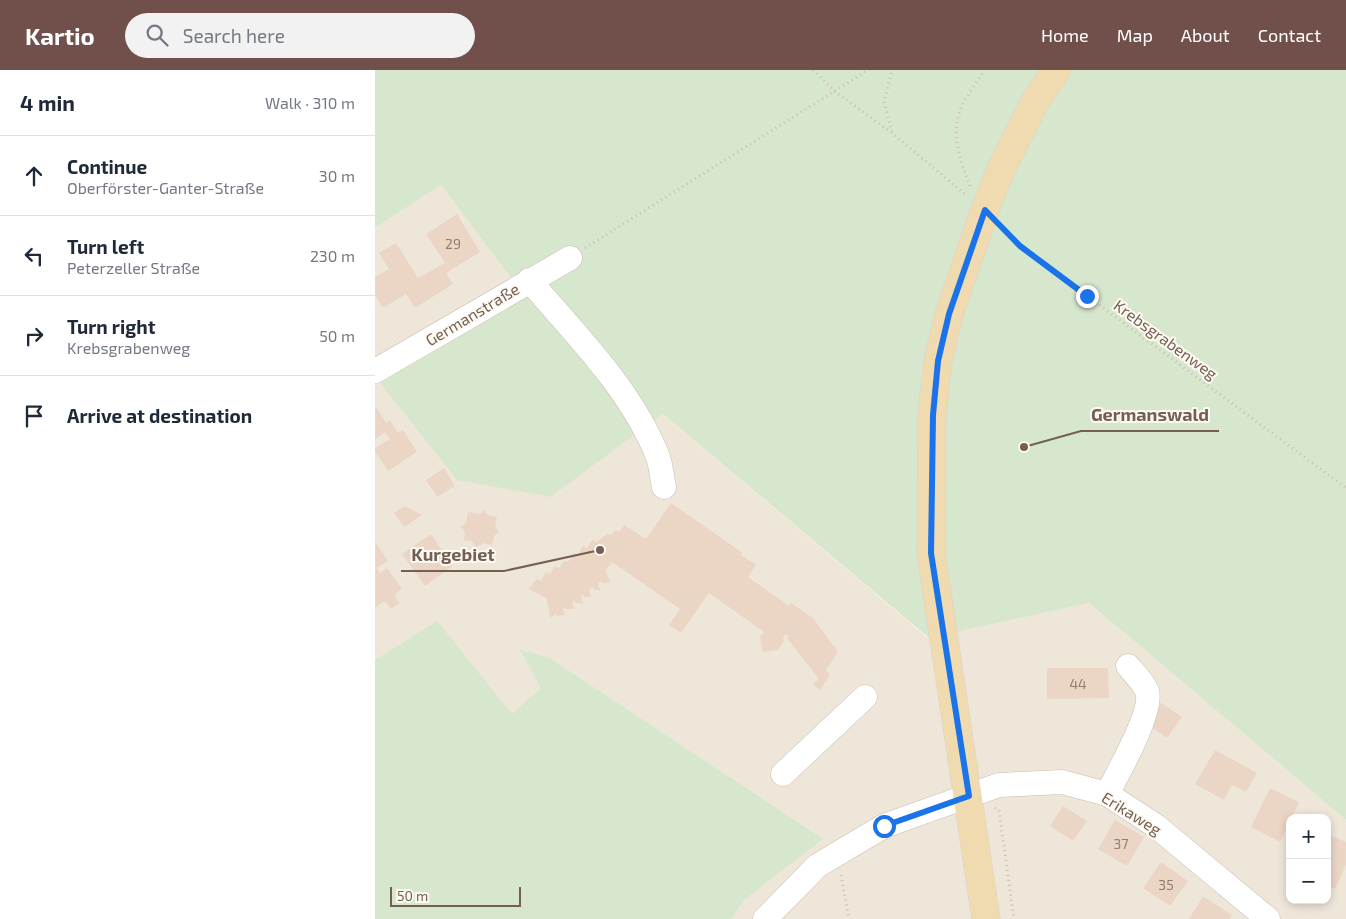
<!DOCTYPE html>
<html lang="en">
<head>
<meta charset="utf-8">
<style>
  :root { --surface:#fff; --page:#f2f2f3; --text:#1f2937; --muted:#747a83; --line:#e0e1e3; --accent:#71504b }
  body { margin:0; font-family:"Exo 2",sans-serif; background:var(--page); color:var(--text) }
  .controls { position:absolute; right:15px; bottom:15px; display:grid; overflow:hidden; border-radius:10px; box-shadow:0 2px 8px #0003 }
  .controls button { width:45px; height:45px; display:grid; place-items:center; padding:0; border:0; border-bottom:1px solid var(--line); background:var(--surface); color:var(--text); font:25px sans-serif }
  .scale { position:absolute; left:15px; bottom:12px; width:131px; box-sizing:border-box; padding-left:5px; border:2px solid #745f52; border-top:0; font-size:14px; line-height:18px; white-space:nowrap; color:#745f52; -webkit-text-stroke:4px #fdfaf4; paint-order:stroke }
  .stop { position:absolute; width:15px; height:15px; margin:-11px; border:4px solid #1a73e8; border-radius:50%; background:#fff }
  .stop.end { background:#1a73e8; border-color:#fff; box-shadow:0 1px 5px #0008 }
  .list { margin:0; padding:0; list-style:none }
  h2 { display:flex; justify-content:space-between; align-items:center; height:65px; margin:0; padding:0 20px; font-size:21px }
  h2 small { font-size:16px; font-weight:400; color:var(--muted) }
  .list li { display:grid; grid-template-columns:32px 1fr auto; gap:15px; align-items:center; box-sizing:border-box; height:80px; padding:0 20px; border-top:1px solid var(--line) }
  .list b { display:block; font-size:19px; white-space:nowrap }
  .list p { margin:0; font-size:16px; white-space:nowrap; color:var(--muted) }
  .list em { font-size:16px; font-style:normal; color:var(--muted) }
  .icon { flex:none; width:28px; height:28px; fill:none; stroke:currentColor; stroke-width:2; stroke-linecap:round; stroke-linejoin:round }
  .map { position:relative; flex:none; width:971px; height:849px; overflow:hidden }
  header { display:flex; align-items:center; gap:30px; box-sizing:border-box; height:70px; padding:0 25px; background:var(--accent); color:#fff }
  header strong { font-size:24px }
  nav { display:flex; gap:28px; margin-inline-start:auto; font-size:18px }
  .search { width:350px; height:45px; background:var(--page); display:flex; align-items:center; gap:12px; box-sizing:border-box; padding:0 18px; border-radius:28px; color:var(--muted); font-size:19px }
  main { display:flex }
  aside { flex:1; background:var(--surface) }
  .map>svg:first-child { display:block }
  .residential { fill:#efe6da; fill-rule:evenodd }
  .green { fill:#d7e7cd }
  .building { fill:#ebd6c6 }
  .lines { fill:none; stroke-linecap:round; stroke-linejoin:round }
  .minor-casing { stroke:#cabdb1; stroke-width:25 }
  .major-casing { stroke:#d8d2cf; stroke-width:29 }
  .path { stroke:#d2bcab; stroke-width:3; stroke-dasharray:1 4; stroke-linecap:butt }
  .minor { stroke:#fff; stroke-width:24 }
  .major { stroke:#f0daaf; stroke-width:28 }
  .route { stroke:#1a73e8; stroke-width:6 }
  .labels { text-anchor:middle; dominant-baseline:central; stroke-width:4; stroke-linejoin:round; paint-order:stroke }
  .number-label { font-size:14px; fill:#927d6f }
  .street-label { font-size:16px; fill:#745f52; stroke:#fdfaf4 }
  .leader { fill:none; stroke:#745f52; stroke-width:2 }
  .callout-dot { fill:#745f52; stroke:#fdfaf4; stroke-width:2 }
  .callout-label { font-size:18px; text-anchor:middle; font-weight:bold; fill:#745f52; stroke:#fdfaf4; stroke-width:4; stroke-linejoin:round; paint-order:stroke }
</style>
</head>
<body>
<header>
<strong>Kartio</strong>
<div class="search"><svg class="icon" aria-label="search" viewBox="0 0 24 24"><circle cx="10" cy="10" r="6"/><path d="M15 15l6 6"/></svg>Search here</div>
<nav><a>Home</a><a>Map</a><a>About</a><a>Contact</a></nav>
</header>
<main>
<aside>
<h2>4 min<small>Walk · 310 m</small></h2>
<ul class="list">
<li><svg class="icon" aria-label="ahead" viewBox="0 0 24 24"><path d="M12 20V5M6 11l6-6 6 6"/></svg><div><b>Continue</b><p>Oberförster-Ganter-Straße</p></div><em>30 m</em></li>
<li><svg class="icon" aria-label="left" viewBox="0 0 24 24"><path d="M17 20v-9H6M10 6l-5 5 5 5"/></svg><div><b>Turn left</b><p>Peterzeller Straße</p></div><em>230 m</em></li>
<li><svg class="icon" aria-label="right" viewBox="0 0 24 24"><path d="M7 20v-9h11M14 6l5 5-5 5"/></svg><div><b>Turn right</b><p>Krebsgrabenweg</p></div><em>50 m</em></li>
<li><svg class="icon" aria-label="arrive" viewBox="0 0 24 24"><path d="M6 21V4h12l-3 4 3 4H6"/></svg><div><b>Arrive at destination</b></div></li>
</ul>
</aside>
<div class="map">
<svg width="971" height="849" viewBox="0 0 971 849">
  <rect width="100%" height="100%" fill="#fbf6ed"/>
  <path class="residential" d="M66,115L143,218L176,427L288,344L553,568L714,533L971,750V849H0V158ZM915,748H952V830H915Z"/>
  <path class="green" d="M0,0H971V750L714,533L554,568L288,344L176,427L82,410L2,309L143,218L66,115L0,158Z
    M62,551L137,644L166,618L145,580L173,587L448,769L369,830L356,849H0V590Z"/>
  <path class="building" d="M82,144L105,182L71,203L78,214L40,238L31,224L8,238L0,225V207L14,199L4,183L21,173L43,208L70,193L51,164Z
    M1,337L11,353L15,350L23,363L28,360L42,382L13,401L0,381V378L15,369L10,362L0,369V338Z
    M69,398L80,416L62,427L51,410Z
    M296,433L368,483L366,485L381,495L373,507L414,536L416,533L438,548L463,582L451,600L455,605L445,620L438,615L443,608L412,568L414,566L411,564L408,568L409,571L403,580L388,582L385,567L389,562L334,523L306,563L294,555L305,539L237,492L231,500L235,513H227L226,511L223,513L225,520H219L218,517L214,520L216,527H209L208,524L206,526L208,533H200L199,530L197,532L199,539H191L190,537L188,539L190,545L181,546V544L175,548L172,529L154,519L161,509L166,511L171,502L175,504L180,496L184,498L190,490L193,492L199,483L203,485L208,476L212,478L217,470L221,472L232,464L236,465L240,460L244,462L249,455L271,469Z
    M30,436L47,445L29,457L19,443Z
    M109,440L113,445L122,447L120,456L124,462L119,466L117,475L108,473L101,478L97,471L89,470L90,462L86,457L91,453L93,442L105,444Z
    M56,464L78,496L50,516L27,484Z
    M0,472L13,491L2,498L5,503L12,498L27,519L19,525L25,533L16,539L10,531L0,538Z
    M672,598H733L734,628L672,629Z
    M786,633L807,647L792,668L772,654Z
    M840,680L882,703L871,722L857,715L849,730L820,714Z
    M895,718L924,732L917,748H915V752L905,772L876,757Z
    M688,736L712,751L698,771L675,756Z
    M740,750L769,767L752,796L723,779Z
    M955,765L971,772V795L960,819L952,815V772Z
    M786,792L813,811L795,836L768,818Z
    M828,826L857,845L855,849H814Z"/>
  <g class="lines">
    <g class="minor-casing">
      <path id="minor" d="M154,210C201,265 256,319 283,387C286,396 287,407 289,417
        M0,301L195,188
        M408,704L490,627
        M732,724C742,705 779,640 772,621C768,612 759,603 753,596
        M390,849L442,796L509,756L624,715L687,712L732,724L781,756L893,849"/>
    </g>
    <g class="major-casing">
      <path id="major" d="M611,849L556,483L557,345L563,291L574,244L610,140L626,99L661,30L682,0"/>
    </g>
    <path class="path" d="M438,0L459,21L517,63L592,126
      M517,62L509,32L517,0
      M595,116C586,92 576,67 585,40C590,27 602,13 609,0
      M627,157L645,176L971,418
      M210,178L493,0
      M620,738L624,740L639,849
      M466,805L474,849"/>
    <use href="#minor" class="minor"/>
    <use href="#major" class="major"/>
  </g>
  <g class="lines">
    <path class="route" d="M509,756L594,726L556,483L558,345L563,291L574,244L610,140L645,176L712,226"/>
  </g>
  <g class="labels">
    <g class="number-label">
      <text x="78" y="173">29</text>
      <text x="703" y="613">44</text>
      <text x="746" y="773">37</text>
      <text x="791" y="814">35</text>
    </g>
    <g class="street-label">
      <text transform="translate(97 244) rotate(-31)">Germanstraße</text>
      <text transform="translate(791 269) rotate(36)">Krebsgrabenweg</text>
      <text transform="translate(757 743) rotate(32)">Erikaweg</text>
    </g>
  </g>
  <path class="leader" d="M649 377L706 361H844M225 480L129 501H26"/>
  <g class="callout-dot">
    <circle cx="649" cy="377" r="5"/>
    <circle cx="225" cy="480" r="5"/>
  </g>
  <g class="callout-label">
    <text x="775" y="351">Germanswald</text>
    <text x="78" y="491">Kurgebiet</text>
  </g>
</svg>
<div class="controls">
<button>+</button>
<button>−</button>
</div>
<div class="scale">50 m</div>
<div class="stop" style="left:509px;top:756px"></div>
<div class="stop end" style="left:712px;top:226px"></div>
</div>
</main>
</body>
</html>
